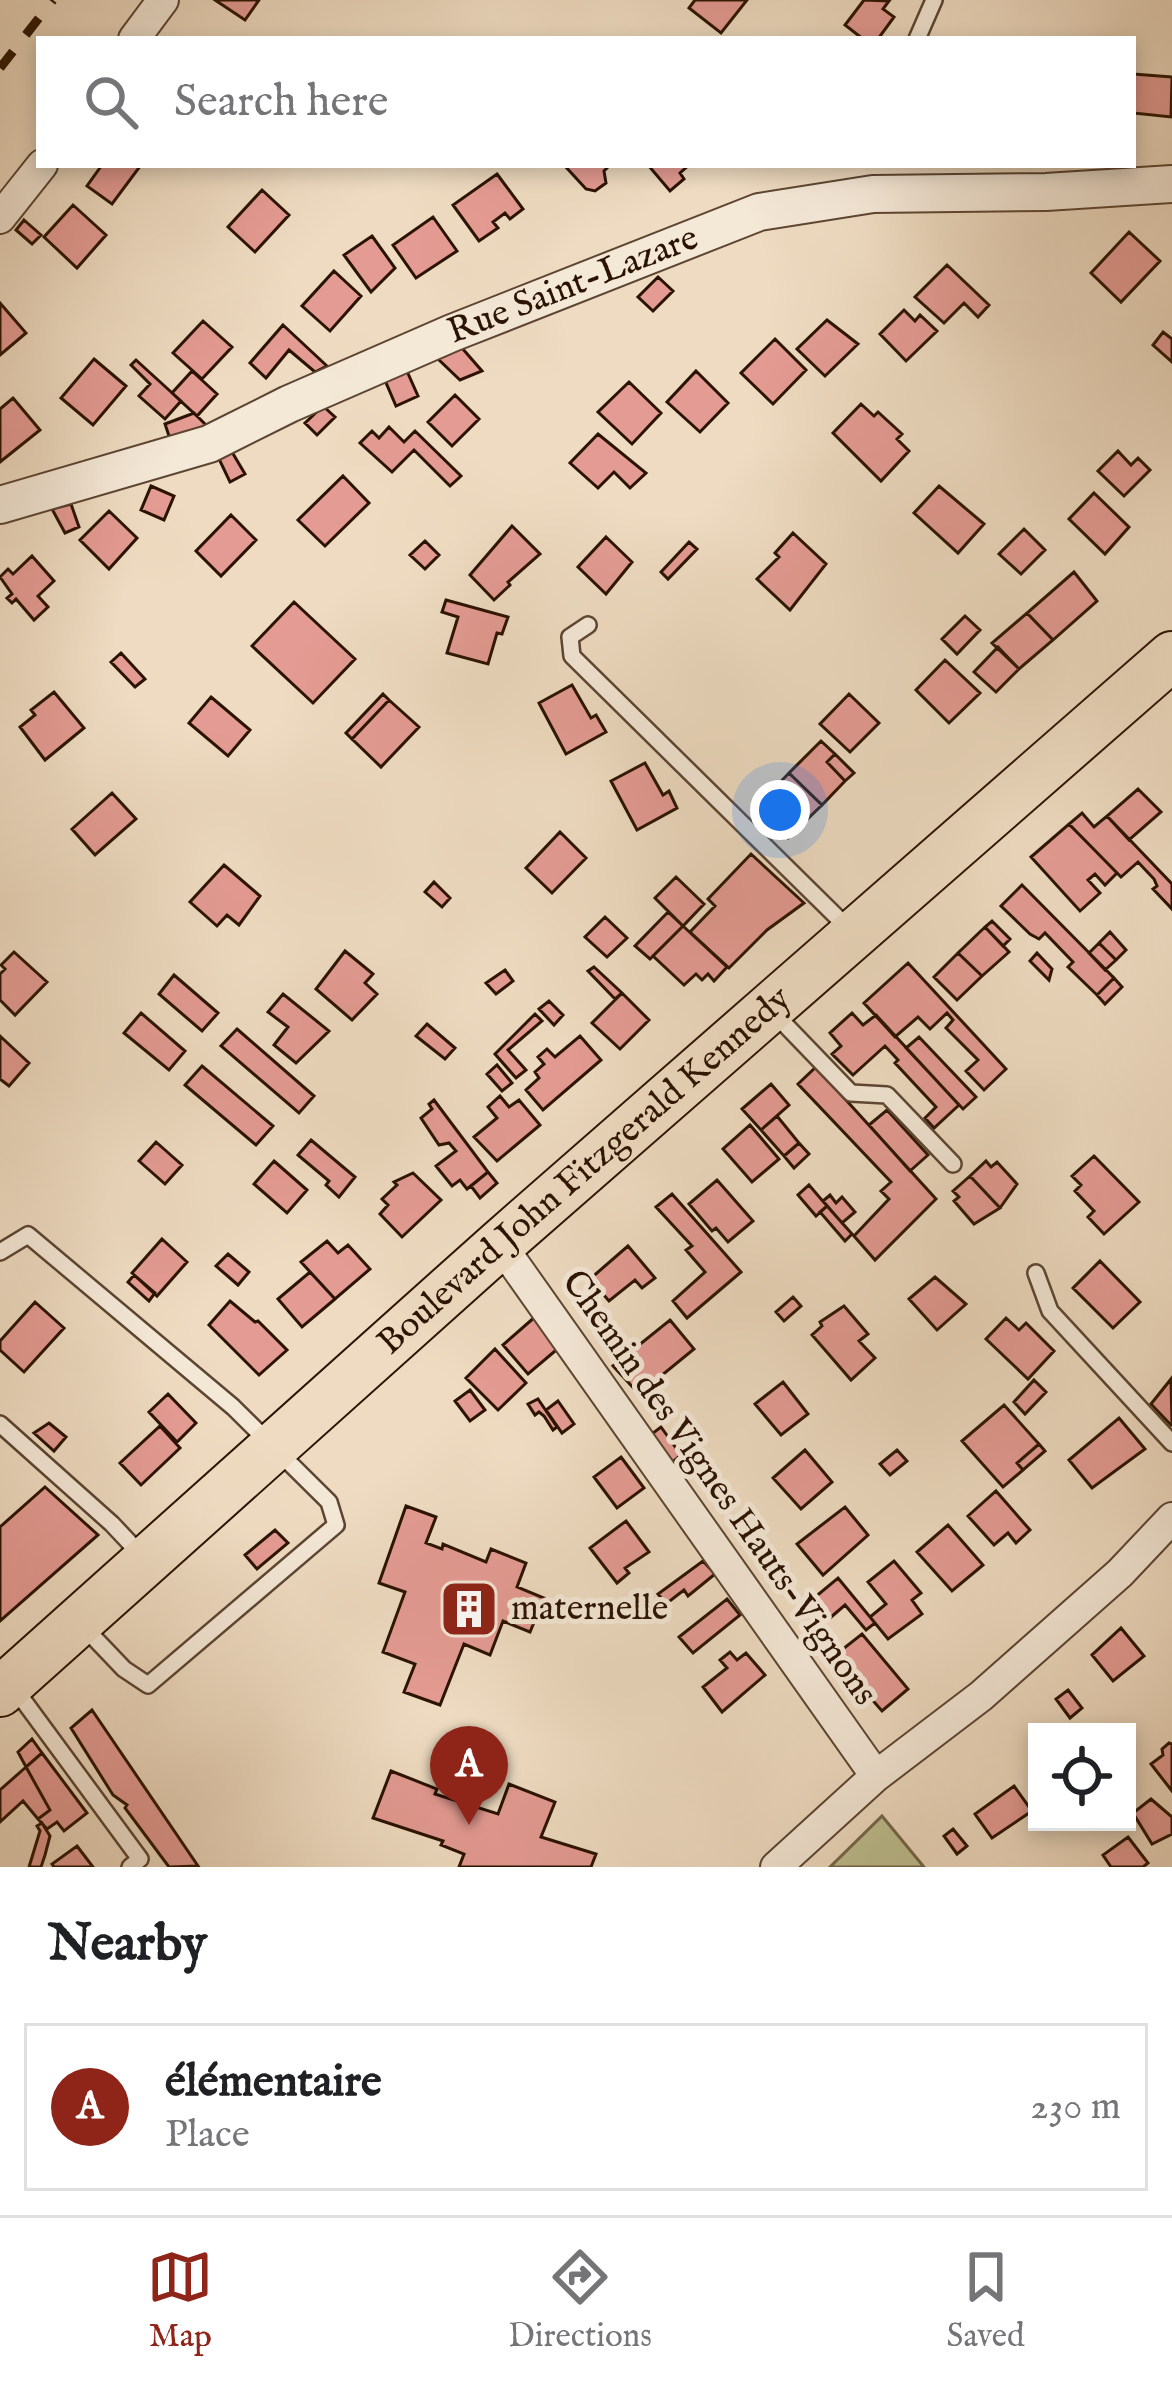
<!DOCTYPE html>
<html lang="en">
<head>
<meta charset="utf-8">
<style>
  :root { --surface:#fff; --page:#f6f6f6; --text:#202124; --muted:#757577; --line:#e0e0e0; --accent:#8f2418 }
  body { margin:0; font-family:"IM FELL English",serif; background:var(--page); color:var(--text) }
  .controls { position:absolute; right:36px; bottom:36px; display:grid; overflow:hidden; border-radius:0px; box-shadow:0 6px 18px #0003 }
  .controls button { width:108px; height:108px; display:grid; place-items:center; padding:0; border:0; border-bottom:3px solid var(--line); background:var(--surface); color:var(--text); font:60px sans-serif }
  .you { position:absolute; left:780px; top:810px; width:42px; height:42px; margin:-30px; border:9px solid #fff; border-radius:50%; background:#1a73e8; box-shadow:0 0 0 18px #1a73e833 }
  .badge { display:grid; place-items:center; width:78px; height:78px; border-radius:50%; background:var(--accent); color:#fff; font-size:39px; font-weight:700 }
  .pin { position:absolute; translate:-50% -99px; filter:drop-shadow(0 3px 6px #0008) }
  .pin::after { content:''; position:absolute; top:63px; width:42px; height:36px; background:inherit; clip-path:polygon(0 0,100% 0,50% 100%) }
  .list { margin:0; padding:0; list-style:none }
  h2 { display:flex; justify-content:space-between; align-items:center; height:156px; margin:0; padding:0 48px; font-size:51px }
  h2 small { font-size:39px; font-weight:400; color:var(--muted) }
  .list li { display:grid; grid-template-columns:78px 1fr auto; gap:36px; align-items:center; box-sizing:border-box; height:168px; margin:0 24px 24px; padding:0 24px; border:3px solid var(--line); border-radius:0px }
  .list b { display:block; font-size:45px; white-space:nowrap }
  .list p { margin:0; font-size:39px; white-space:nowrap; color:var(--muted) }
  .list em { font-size:39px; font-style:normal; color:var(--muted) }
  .icon { flex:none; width:66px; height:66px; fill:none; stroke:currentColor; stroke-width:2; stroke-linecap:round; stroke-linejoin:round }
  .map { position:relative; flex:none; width:1172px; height:1867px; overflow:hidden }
  .search { position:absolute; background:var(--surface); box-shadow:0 6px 18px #0003; left:36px; right:36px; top:36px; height:132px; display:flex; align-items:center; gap:30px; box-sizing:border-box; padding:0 42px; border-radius:0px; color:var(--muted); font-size:45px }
  .sheet { height:348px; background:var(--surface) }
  nav { display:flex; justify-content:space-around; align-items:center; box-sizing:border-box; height:168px; border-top:3px solid var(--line); background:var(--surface); font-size:33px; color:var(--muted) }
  nav a { display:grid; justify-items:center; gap:6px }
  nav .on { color:var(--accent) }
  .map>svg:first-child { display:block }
  .green { fill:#bdbe90; stroke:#746849; stroke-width:3 }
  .building { fill:#e49b93; stroke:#2b1302; stroke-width:3 }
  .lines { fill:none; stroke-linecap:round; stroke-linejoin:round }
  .service-casing { stroke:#5c4532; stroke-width:20 }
  .minor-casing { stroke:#5c4532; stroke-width:34 }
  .tertiary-casing { stroke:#5c4532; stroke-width:40 }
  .primary-casing { stroke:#2b1302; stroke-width:52 }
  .service { stroke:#f4e8d7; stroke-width:15 }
  .minor { stroke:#f4e8d7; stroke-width:30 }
  .tertiary { stroke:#f4e8d7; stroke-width:36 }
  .primary { stroke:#eedbc1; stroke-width:48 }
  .rail { stroke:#2b1302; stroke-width:9; stroke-dasharray:21 21; stroke-linecap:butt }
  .labels { text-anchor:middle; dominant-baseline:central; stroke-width:10; stroke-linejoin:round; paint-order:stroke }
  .street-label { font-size:36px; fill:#2b1302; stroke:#f4e8d7 }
  .poi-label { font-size:36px; fill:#2b1302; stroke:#f4e8d7; text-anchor:start }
</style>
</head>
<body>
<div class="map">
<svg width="1172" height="1867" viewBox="0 0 1172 1867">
  <rect width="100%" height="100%" fill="#eedbc1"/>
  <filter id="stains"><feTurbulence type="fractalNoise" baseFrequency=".00167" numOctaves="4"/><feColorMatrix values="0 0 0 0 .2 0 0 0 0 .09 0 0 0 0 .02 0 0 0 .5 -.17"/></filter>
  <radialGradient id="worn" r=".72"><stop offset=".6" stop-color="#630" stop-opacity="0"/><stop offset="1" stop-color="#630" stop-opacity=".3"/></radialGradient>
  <path class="green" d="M882,1816L924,1867H830Z"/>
  <path class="building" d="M215,0H259L245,20Z
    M695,0H747L721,33L689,8Z
    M864,0L889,1L883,9L894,17L878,39H863L845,25Z
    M1133,74L1172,77L1171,117L1133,113Z
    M102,165H141L112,204L87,186Z
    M564,165H610L604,171L606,183L595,191L586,189Z
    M648,165H689L680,173L684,179L670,191Z
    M497,174L523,209L510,219L505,213L493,222L498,228L479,241L453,205Z
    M262,190L289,215L255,252L228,227Z
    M73,205L106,235L77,268L44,237Z
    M433,217L457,251L416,278L393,245Z
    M24,220L41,235L32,244L16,230Z
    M1129,232L1160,261L1121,302L1091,273Z
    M372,236L395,268L371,292L344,255Z
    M947,265L989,305L978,317L964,303L944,323L915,297Z
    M334,271L361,296L330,331L302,306Z
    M658,277L673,291L653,311L638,297Z
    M0,303L26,333L0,355Z
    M904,310L915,321L920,315L937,331L906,361L880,334Z
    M827,320L858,344L825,376L797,349Z
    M203,321L232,347L202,379L173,353Z
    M283,325L327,366L315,372L289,350L266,378L250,363Z
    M1163,332L1172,339V362L1153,345Z
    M775,339L806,370L773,404L741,373Z
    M462,348L482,371L460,380L438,359Z
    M94,359L126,386L93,425L61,398Z
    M136,360L181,401L165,419L139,396L150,384L131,365Z
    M406,369L418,396L396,406L384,378Z
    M192,371L217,394L197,416L172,393Z
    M696,371L728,403L700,432L667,402Z
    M629,382L661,413L632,444L598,412Z
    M455,395L479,419L452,446L428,422Z
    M13,398L40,430L0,462V409Z
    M861,404L874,416L878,412L902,434L897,439L909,451L881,481L833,433Z
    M323,406L335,417L317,435L305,423Z
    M194,413L209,428L170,439L165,424Z
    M389,427L404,442L415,431L461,476L450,486L414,450L392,472L360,443L372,431L379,438Z
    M598,434L646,473L630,488L614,472L598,488L570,463Z
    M1118,451L1131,465L1138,458L1150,470L1124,496L1098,471Z
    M232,452L245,474L230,482L219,459Z
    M343,476L369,503L325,546L298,520Z
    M151,486L174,496L164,520L141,510Z
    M939,486L984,524L958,553L914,513Z
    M1094,493L1129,527L1105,554L1069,519Z
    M71,504L79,527L65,533L52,509Z
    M109,511L137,538L109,569L80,540Z
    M231,515L256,540L221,576L196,551Z
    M512,526L540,554L508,582L510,585L494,600L470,575Z
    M1024,529L1045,550L1021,574L999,554Z
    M793,533L826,564L790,610L757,579L779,557L775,553Z
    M606,537L632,562L606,594L578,567Z
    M425,541L439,555L425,569L410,555Z
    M689,542L697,549L668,579L661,572Z
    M32,556L54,581L38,596L48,607L34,620L16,599L12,603L7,598L12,594L0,577L8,569L13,574Z
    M1074,572L1097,601L1053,640L1027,613Z
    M446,600L508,617L502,634L497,633L488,664L447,653L458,617L442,612Z
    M294,602L355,659L313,703L252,646Z
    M1027,613L1053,640L1019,669L992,643Z
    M965,616L980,630L957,654L942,639Z
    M998,647L1019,669L996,692L974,672Z
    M121,653L145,679L135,687L111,662Z
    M945,660L980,693L949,723L916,690Z
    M572,685L591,718L596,715L606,732L566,754L539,703Z
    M54,692L84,728L45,760L20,727L35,715L31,710Z
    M383,694L389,700L352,739L346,733Z
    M849,694L879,723L850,752L820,724Z
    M211,697L250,730L228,756L189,723Z
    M389,700L419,727L381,767L352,739Z
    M821,741L835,754L827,762L845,781L822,805L789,773Z
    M835,754L854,773L845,781L827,762Z
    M645,763L663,795L669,791L677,808L637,830L611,781Z
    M789,773L822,805L788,838L756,807Z
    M1138,789L1161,812L1129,840L1107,816Z
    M112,793L136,819L95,855L72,829Z
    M1082,813L1094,827L1107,816L1172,884V909L1153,889L1157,886L1154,879L1138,862L1121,877L1069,824Z
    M1069,824L1117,873L1105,885L1095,874L1088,880L1100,893L1080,911L1031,857Z
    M560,832L586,858L552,893L526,868Z
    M751,854L804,903L767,930L729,968L690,932L715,906L708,899Z
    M224,865L260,896L239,925L227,915L217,926L190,902Z
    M676,877L704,904L683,926L655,898Z
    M434,882L450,898L442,907L425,892Z
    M1022,885L1114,978L1097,995L1068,967L1073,962L1045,933L1039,939L1030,934L1001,906Z
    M668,912L683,926L650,959L635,946Z
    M605,917L627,938L607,957L585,937Z
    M992,921L1010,939L1003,946L985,927Z
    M683,926L727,967L714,981L708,974L702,980L696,974L684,985L653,956Z
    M985,927L1009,952L982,976L958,953Z
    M1110,932L1126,950L1116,960L1099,943Z
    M1099,943L1116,960L1105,970L1089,953Z
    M345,951L373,974L365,983L377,994L352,1020L316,989Z
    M14,952L47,982L15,1015L0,1000V974L5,969L1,965Z
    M958,953L982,976L957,1000L934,977Z
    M1037,953L1052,969L1049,980L1030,961Z
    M908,963L1006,1069L984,1090L966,1071L978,1060L946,1028L953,1020L947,1013L930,1029L918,1017L895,1037L864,1003Z
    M594,967L622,993L615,999L588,971Z
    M505,970L513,981L496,994L486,983Z
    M174,975L218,1013L202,1031L159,994Z
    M1114,978L1122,987L1105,1004L1097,995Z
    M622,993L649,1020L620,1049L592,1023Z
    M283,994L329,1031L296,1063L274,1045L288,1027L268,1012Z
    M549,1001L563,1015L554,1025L539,1009Z
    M141,1013L185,1051L169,1070L124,1033Z
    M852,1013L863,1025L876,1015L959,1105L934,1128L925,1118L936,1107L895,1063L898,1060L885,1046L853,1075L832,1054L841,1046L830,1033Z
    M535,1014L542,1021L508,1050L526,1070L516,1078L495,1054Z
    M427,1024L455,1048L445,1059L416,1036Z
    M237,1029L314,1096L299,1113L221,1046Z
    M0,1036L29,1063L9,1086L0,1079Z
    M580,1036L601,1060L543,1110L526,1090L539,1078L535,1072L544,1064L538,1057L547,1049L555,1057Z
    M919,1037L976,1097L963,1109L906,1048Z
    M497,1065L512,1083L502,1091L487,1074Z
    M202,1066L273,1126L256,1145L185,1085Z
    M816,1067L936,1199L875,1260L854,1236L889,1199L881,1191L891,1182L798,1084Z
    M771,1084L789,1105L761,1130L742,1109Z
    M500,1096L509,1107L519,1100L540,1125L497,1161L474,1137L497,1118L488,1107Z
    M434,1100L488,1172L467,1189L460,1180L452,1186L436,1166L456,1151L449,1143L439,1145L421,1118L432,1109L429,1104Z
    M887,1110L928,1155L910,1171L869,1125Z
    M777,1116L799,1143L784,1156L761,1130Z
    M750,1125L779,1159L752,1182L723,1149Z
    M311,1140L355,1177L339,1197L326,1185L329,1181L298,1155Z
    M156,1142L182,1165L165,1184L139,1161Z
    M799,1143L809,1154L794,1168L784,1156Z
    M1094,1156L1139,1202L1104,1234L1088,1217L1094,1211L1075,1191L1081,1185L1072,1176Z
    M274,1161L307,1190L287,1213L254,1184Z
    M986,1161L991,1167L997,1162L1017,1184L1000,1208L970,1176Z
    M488,1172L497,1183L480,1198L471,1186Z
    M413,1173L441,1200L402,1237L380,1214L388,1205L382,1199L397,1185L394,1182Z
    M970,1176L1000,1208L974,1224L954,1201L959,1197L953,1191Z
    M717,1180L753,1221L728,1242L716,1228L712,1231L689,1204Z
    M809,1185L827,1206L816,1216L798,1195Z
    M672,1194L741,1272L687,1318L673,1301L705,1272L686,1250L692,1246L656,1207Z
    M830,1195L836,1203L842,1197L855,1212L842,1223L823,1201Z
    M827,1206L852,1234L845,1241L820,1212Z
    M162,1239L187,1262L157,1296L132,1273Z
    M327,1241L338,1253L348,1245L370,1269L335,1299L301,1262Z
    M628,1246L655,1278L642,1288L635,1280L609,1301L590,1279Z
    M228,1254L249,1272L238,1285L216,1266Z
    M1100,1261L1140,1302L1113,1328L1073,1288Z
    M310,1272L335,1299L302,1327L278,1299Z
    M134,1275L155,1293L149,1301L128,1282Z
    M935,1277L966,1304L937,1330L909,1299Z
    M793,1297L801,1306L784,1321L776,1312Z
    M230,1301L255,1322L258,1321L287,1350L259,1375L209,1325Z
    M35,1302L64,1328L24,1372L0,1350V1341Z
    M844,1306L868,1334L859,1341L875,1358L851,1380L812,1335L822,1326L820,1322Z
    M536,1316L561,1346L528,1374L503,1345Z
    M1006,1318L1019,1330L1026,1323L1054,1351L1028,1379L986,1339Z
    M670,1320L694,1349L639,1394L613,1366Z
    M495,1349L526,1383L498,1410L466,1378Z
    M1171,1379L1172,1424L1171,1425L1151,1404Z
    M1034,1380L1046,1392L1025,1414L1014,1402Z
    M783,1382L808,1414L781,1435L755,1404Z
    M470,1390L485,1410L470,1421L455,1401Z
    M168,1394L196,1423L177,1442L149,1412Z
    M538,1399L557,1427L553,1430L544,1416L539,1412L535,1415L528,1404Z
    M558,1401L574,1424L562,1433L546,1410Z
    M1004,1405L1039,1444L1017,1463L1023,1470L1003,1487L962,1441Z
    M1119,1418L1145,1449L1092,1488L1069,1460Z
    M49,1423L66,1437L54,1451L34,1433Z
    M160,1426L180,1448L141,1485L120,1463Z
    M661,1427L681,1455L669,1465L649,1436Z
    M1039,1444L1045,1451L1023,1470L1017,1463Z
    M805,1450L832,1482L801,1509L773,1478Z
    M897,1450L907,1461L890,1475L880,1464Z
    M621,1457L644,1488L617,1508L594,1477Z
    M45,1487L98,1535L0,1621V1527Z
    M996,1491L1030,1530L1016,1543L1008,1533L994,1545L968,1516Z
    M406,1506L436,1517L426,1543L442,1549L443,1544L486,1562L491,1549L526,1563L517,1587L544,1598L530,1632L503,1621L490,1655L464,1644L440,1705L404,1692L415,1664L383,1652L405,1592L379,1583Z
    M845,1507L868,1535L823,1575L797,1544Z
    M626,1521L649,1552L625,1568L629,1573L617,1583L590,1548Z
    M948,1525L983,1565L952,1591L917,1552Z
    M275,1530L288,1543L257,1569L245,1555Z
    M703,1561L715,1574L688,1596L684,1590L666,1604L658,1594Z
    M894,1561L921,1593L912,1600L922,1614L888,1639L870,1617L886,1604L868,1582Z
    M838,1578L875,1623L866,1630L845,1605L830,1618L814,1598Z
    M727,1599L740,1615L693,1653L679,1637Z
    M1121,1628L1144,1656L1113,1681L1092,1655Z
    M862,1634L908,1689L882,1711L834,1656Z
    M730,1652L737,1660L746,1653L765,1675L722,1712L703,1687L727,1668L720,1660Z
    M1068,1690L1082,1708L1070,1718L1056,1699Z
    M92,1710L198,1866L169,1867L125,1808L127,1805L113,1795L71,1728Z
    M32,1739L42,1753L26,1767L18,1752Z
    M1169,1743L1172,1744V1791L1151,1764L1163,1755L1162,1749Z
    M42,1753L87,1813L64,1831L57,1822L47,1829L38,1819L50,1810L26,1767Z
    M26,1767L50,1810L38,1819L23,1801L0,1822V1790Z
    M391,1771L437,1789L435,1794L498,1814L509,1784L555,1802L541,1837L596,1854L591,1867H459L464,1854L441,1845L443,1841L373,1818Z
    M1014,1786L1032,1811L992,1838L975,1814Z
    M1151,1799L1172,1817V1834L1152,1844L1133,1813Z
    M42,1823L50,1836L45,1855L41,1867H29L40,1831L37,1826Z
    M953,1829L967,1846L957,1854L944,1836Z
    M1128,1837L1148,1863L1143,1867H1111L1103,1855Z
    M77,1846L93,1867H54L52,1864Z"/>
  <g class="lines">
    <g class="service-casing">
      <path id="service" d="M917,39L934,0
        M588,625L570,637L572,656L848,928
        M773,1012L851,1093L887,1095L953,1164
        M0,1252L28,1235L233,1407L329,1502L336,1525L148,1685L124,1669L81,1624
        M1036,1273L1050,1311L1172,1443
        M0,1424L112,1524L143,1557
        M12,1685L140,1859L130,1867"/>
    </g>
    <g class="minor-casing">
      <path id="minor" d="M134,39L163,0
        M0,218L42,165
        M500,1244L876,1776
        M776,1867L876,1776L981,1696L1120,1573L1172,1518"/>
    </g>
    <g class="tertiary-casing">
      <g id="tertiary">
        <path id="s1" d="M0,505L209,444L289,404L452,333L759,212L873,194L1046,192L1172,184"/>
      </g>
    </g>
    <g class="primary-casing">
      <g id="primary">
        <path id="s2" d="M0,1692L500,1244L1172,656"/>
      </g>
    </g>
    <use href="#service" class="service"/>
    <use href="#minor" class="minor"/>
    <use href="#tertiary" class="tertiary"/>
    <use href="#primary" class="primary"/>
    <path class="rail" d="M0,68L53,0"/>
  </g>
  <defs>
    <g id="building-square" transform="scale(3)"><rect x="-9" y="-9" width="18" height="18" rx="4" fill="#8f2418" stroke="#f4e8d7"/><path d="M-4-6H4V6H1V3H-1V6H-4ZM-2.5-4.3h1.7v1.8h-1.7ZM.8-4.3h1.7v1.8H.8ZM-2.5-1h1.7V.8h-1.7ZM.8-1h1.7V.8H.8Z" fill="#fff"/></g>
  </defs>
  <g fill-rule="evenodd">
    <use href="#building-square" x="469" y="1609"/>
  </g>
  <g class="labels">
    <g class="street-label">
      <text stroke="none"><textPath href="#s1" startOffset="615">Rue Saint-Lazare</textPath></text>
      <text stroke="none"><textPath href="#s2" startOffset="783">Boulevard John Fitzgerald Kennedy</textPath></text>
      <text transform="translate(719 1488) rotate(55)">Chemin des Vignes Hauts-Vignons</text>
    </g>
    <g class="poi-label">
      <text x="511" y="1609">maternelle</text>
    </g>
  </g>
  <rect width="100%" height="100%" filter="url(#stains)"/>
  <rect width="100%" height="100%" fill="url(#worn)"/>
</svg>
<div class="controls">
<button><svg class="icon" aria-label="locate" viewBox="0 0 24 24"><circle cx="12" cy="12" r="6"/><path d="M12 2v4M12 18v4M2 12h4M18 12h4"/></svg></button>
</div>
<div class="you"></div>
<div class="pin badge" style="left:469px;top:1825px">A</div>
<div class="search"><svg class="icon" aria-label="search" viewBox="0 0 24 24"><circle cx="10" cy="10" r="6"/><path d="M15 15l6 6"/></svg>Search here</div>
</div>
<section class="sheet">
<h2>Nearby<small></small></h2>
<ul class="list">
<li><span class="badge">A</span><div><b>élémentaire</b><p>Place</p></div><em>230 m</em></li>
</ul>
</section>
<nav>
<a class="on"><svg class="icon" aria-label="map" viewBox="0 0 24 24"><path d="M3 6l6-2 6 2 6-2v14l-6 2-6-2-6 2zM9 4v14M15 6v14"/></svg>Map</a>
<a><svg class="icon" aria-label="directions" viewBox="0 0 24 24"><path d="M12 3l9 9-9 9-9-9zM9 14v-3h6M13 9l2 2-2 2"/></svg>Directions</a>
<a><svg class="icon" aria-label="saved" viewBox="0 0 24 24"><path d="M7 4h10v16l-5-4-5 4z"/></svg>Saved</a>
</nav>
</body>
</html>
